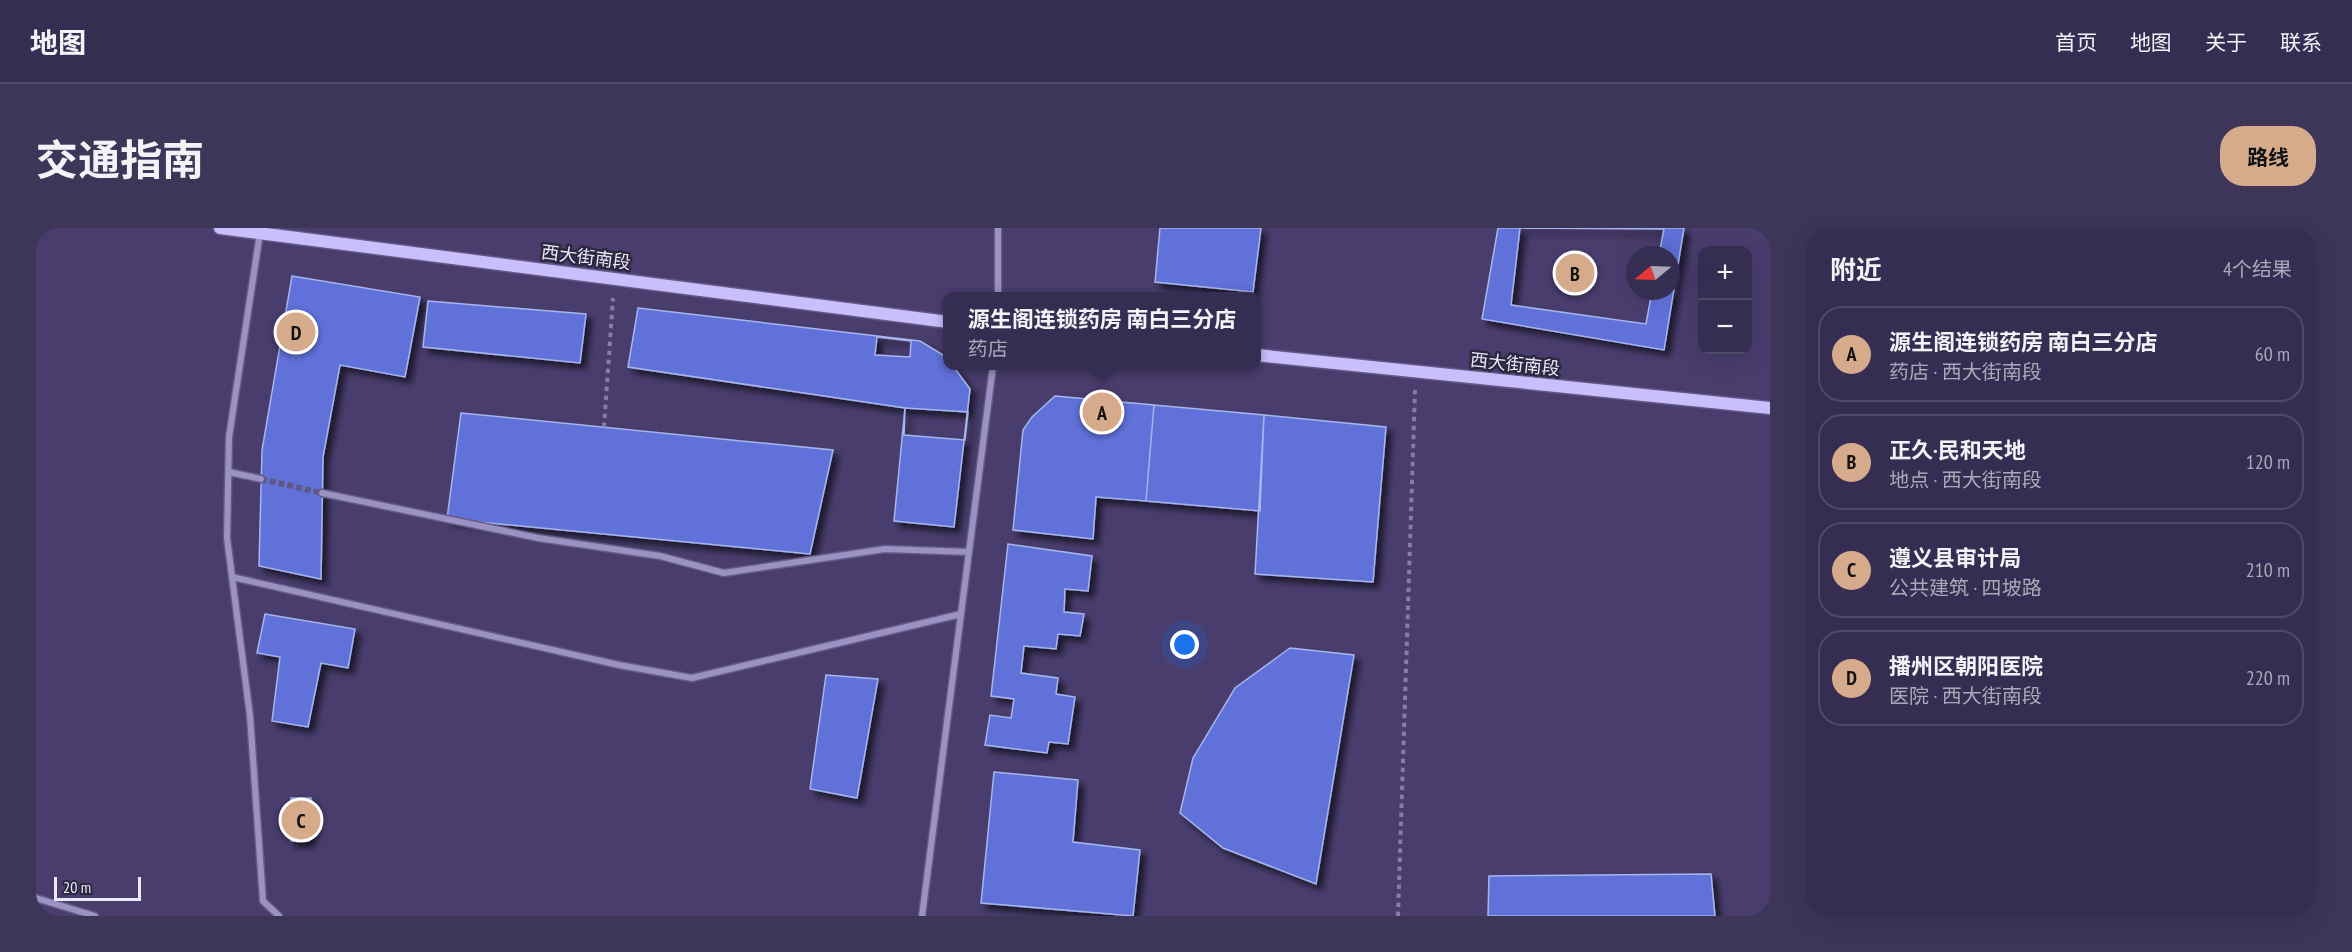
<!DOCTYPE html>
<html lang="zh">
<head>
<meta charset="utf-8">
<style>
  :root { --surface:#362e52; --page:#3d3659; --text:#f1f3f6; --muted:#aaa8b8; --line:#504a69; --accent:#d6ab8b }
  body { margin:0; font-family:"PT Sans Narrow","Noto Sans SC",sans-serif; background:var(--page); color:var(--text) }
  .controls { position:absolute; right:18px; top:18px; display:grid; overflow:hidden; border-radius:12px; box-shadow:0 6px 24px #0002 }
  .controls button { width:54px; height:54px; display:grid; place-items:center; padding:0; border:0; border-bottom:2px solid var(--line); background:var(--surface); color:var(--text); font:30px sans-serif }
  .compass { position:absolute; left:1590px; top:18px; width:54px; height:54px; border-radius:50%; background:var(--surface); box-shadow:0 6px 24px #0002; rotate:251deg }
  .scale { position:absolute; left:18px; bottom:15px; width:87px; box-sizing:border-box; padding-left:6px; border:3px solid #ece9fb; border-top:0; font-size:16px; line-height:21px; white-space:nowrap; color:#ece9fb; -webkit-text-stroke:4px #2d283f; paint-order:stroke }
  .you { position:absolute; left:1149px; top:417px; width:21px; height:21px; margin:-15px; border:4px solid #fff; border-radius:50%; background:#1a73e8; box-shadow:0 0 0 9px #1a73e833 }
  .badge { display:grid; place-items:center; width:39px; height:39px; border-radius:50%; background:var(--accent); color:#111; font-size:20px; font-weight:700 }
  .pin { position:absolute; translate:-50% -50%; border:3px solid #fff; box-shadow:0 2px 6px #0006 }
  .popup { position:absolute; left:907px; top:64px; width:318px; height:78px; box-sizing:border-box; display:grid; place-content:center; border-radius:12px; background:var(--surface); filter:drop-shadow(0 2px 4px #0005); font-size:20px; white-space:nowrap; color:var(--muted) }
  .popup b { font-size:22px; color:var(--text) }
  .popup::after { content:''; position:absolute; left:50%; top:100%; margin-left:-12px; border:12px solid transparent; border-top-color:var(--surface) }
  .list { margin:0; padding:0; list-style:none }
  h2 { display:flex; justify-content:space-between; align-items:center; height:78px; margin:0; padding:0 24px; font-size:26px }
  h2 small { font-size:20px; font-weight:400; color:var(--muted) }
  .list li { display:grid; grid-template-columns:39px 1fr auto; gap:18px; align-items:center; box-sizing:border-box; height:96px; margin:0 12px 12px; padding:0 12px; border:2px solid var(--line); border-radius:24px }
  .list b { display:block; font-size:22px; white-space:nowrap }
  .list p { margin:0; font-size:20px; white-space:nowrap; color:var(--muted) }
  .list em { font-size:20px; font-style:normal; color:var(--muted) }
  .map { position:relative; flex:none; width:1734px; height:688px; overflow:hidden; border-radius:24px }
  header { display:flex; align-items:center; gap:36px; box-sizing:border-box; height:84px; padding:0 30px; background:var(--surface); border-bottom:2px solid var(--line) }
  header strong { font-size:28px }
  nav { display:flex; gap:33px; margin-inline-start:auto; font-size:21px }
  .intro { display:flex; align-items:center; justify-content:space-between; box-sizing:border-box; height:144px; padding:0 36px }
  h1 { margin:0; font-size:42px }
  .button { padding:15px 27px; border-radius:24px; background:var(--accent); color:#111; font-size:21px; font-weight:700 }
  main { display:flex; gap:36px; padding:0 36px }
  aside { flex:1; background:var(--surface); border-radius:24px; box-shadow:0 6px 24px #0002 }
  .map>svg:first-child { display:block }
  .building { fill:#6071d9; stroke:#a7b5ed; stroke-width:1.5; fill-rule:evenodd; filter:url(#shadow) }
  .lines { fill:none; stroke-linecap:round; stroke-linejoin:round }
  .minor-tunnel { stroke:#615782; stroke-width:6; stroke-dasharray:6 3; stroke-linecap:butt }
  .minor-casing { stroke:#625984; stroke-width:9 }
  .secondary-casing { stroke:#625984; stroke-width:15 }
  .path { stroke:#857da2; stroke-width:4; stroke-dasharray:4.5 4.5; stroke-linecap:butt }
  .minor { stroke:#9b91c2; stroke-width:6 }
  .secondary { stroke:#cabefc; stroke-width:12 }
  .labels { text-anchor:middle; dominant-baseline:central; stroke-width:5; stroke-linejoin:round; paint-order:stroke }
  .street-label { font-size:18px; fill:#ece9fb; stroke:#2d283f }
</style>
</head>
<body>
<header>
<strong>地图</strong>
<nav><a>首页</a><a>地图</a><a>关于</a><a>联系</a></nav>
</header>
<div class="intro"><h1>交通指南</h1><a class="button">路线</a></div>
<main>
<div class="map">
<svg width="1734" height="688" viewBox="0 0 1734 688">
  <defs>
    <filter id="shadow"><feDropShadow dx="5.5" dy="5.5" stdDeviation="3" flood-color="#0009"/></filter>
  </defs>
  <rect width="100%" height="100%" fill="#483d6d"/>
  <path class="building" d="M1124,0H1225L1217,64L1119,54Z
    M1462,0H1648L1628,122L1446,91ZM1599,27H1635V63H1599Z
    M1484,0L1628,1L1623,27H1599V63H1616L1610,96L1475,77Z
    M256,48L384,69L369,149L304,137L287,229L285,351L223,338L226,222Z
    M392,73L550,86L544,135L387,119Z
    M602,80L884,113L912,130V138H917L934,161L918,299L858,293L869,180L592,139Z
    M841,109L875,113L874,129L839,127Z
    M1019,168L1118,177L1110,273L1060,269L1057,311L977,302L987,202L996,189Z
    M1118,177L1228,187L1224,283L1110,273Z
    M869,180L932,184L929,212L868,207Z
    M425,185L797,222L774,326L411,291Z
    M1228,187L1350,199L1337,354L1219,346Z
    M972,316L1056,328L1052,363L1029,361L1028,384L1048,386L1044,408L1022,406L1020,421L988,418L985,445L1022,450L1020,466L1039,469L1032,516L1013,514L1011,525L949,517L954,487L975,490L978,471L955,468Z
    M229,386L319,401L312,440L285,435L272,499L236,493L244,429L221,425Z
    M1254,420L1318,427L1280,656L1187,620L1144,585L1157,530L1199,460Z
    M790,447L842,451L821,570L774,561Z
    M958,544L1042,552L1037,614L1104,622L1097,688L945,675Z
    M255,570H275L273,613H255Z
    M1675,646L1679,688H1452L1453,648Z"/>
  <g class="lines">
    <path class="minor-tunnel" d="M225,251L286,265"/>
    <g class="minor-casing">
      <path id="minor" d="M224,5L193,209L191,310L214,488L227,673L243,688
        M962,68V0
        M193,244L225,251
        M286,265L502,310L624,328L688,345L849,321L933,324
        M196,349L583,437L656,450L925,386
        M0,670L59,688
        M886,688L957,138"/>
    </g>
    <g class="secondary-casing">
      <path id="secondary" d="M184,0L912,94
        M1220,127L1734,180"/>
    </g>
    <path class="path" d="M568,199L577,70
      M1362,688L1379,162"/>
    <use href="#minor" class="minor"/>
    <use href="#secondary" class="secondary"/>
  </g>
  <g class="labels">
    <g class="street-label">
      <text transform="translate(550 29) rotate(7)">西大街南段</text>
      <text transform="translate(1479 136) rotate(6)">西大街南段</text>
    </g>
  </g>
</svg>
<div class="controls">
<button>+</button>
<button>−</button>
</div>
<svg class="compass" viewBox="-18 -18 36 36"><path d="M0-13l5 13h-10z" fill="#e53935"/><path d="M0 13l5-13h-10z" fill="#aaa8b8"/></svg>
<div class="scale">20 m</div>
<div class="you"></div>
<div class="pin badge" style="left:1066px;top:184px">A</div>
<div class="popup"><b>源生阁连锁药房 南白三分店</b>药店</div>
<div class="pin badge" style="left:1539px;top:45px">B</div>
<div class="pin badge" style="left:265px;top:592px">C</div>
<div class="pin badge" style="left:260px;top:104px">D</div>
</div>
<aside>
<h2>附近<small>4个结果</small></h2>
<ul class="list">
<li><span class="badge">A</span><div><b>源生阁连锁药房 南白三分店</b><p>药店 · 西大街南段</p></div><em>60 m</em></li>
<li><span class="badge">B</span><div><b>正久·民和天地</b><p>地点 · 西大街南段</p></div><em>120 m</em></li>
<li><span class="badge">C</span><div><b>遵义县审计局</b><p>公共建筑 · 四坡路</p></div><em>210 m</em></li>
<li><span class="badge">D</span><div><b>播州区朝阳医院</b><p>医院 · 西大街南段</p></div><em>220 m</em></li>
</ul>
</aside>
</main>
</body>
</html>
